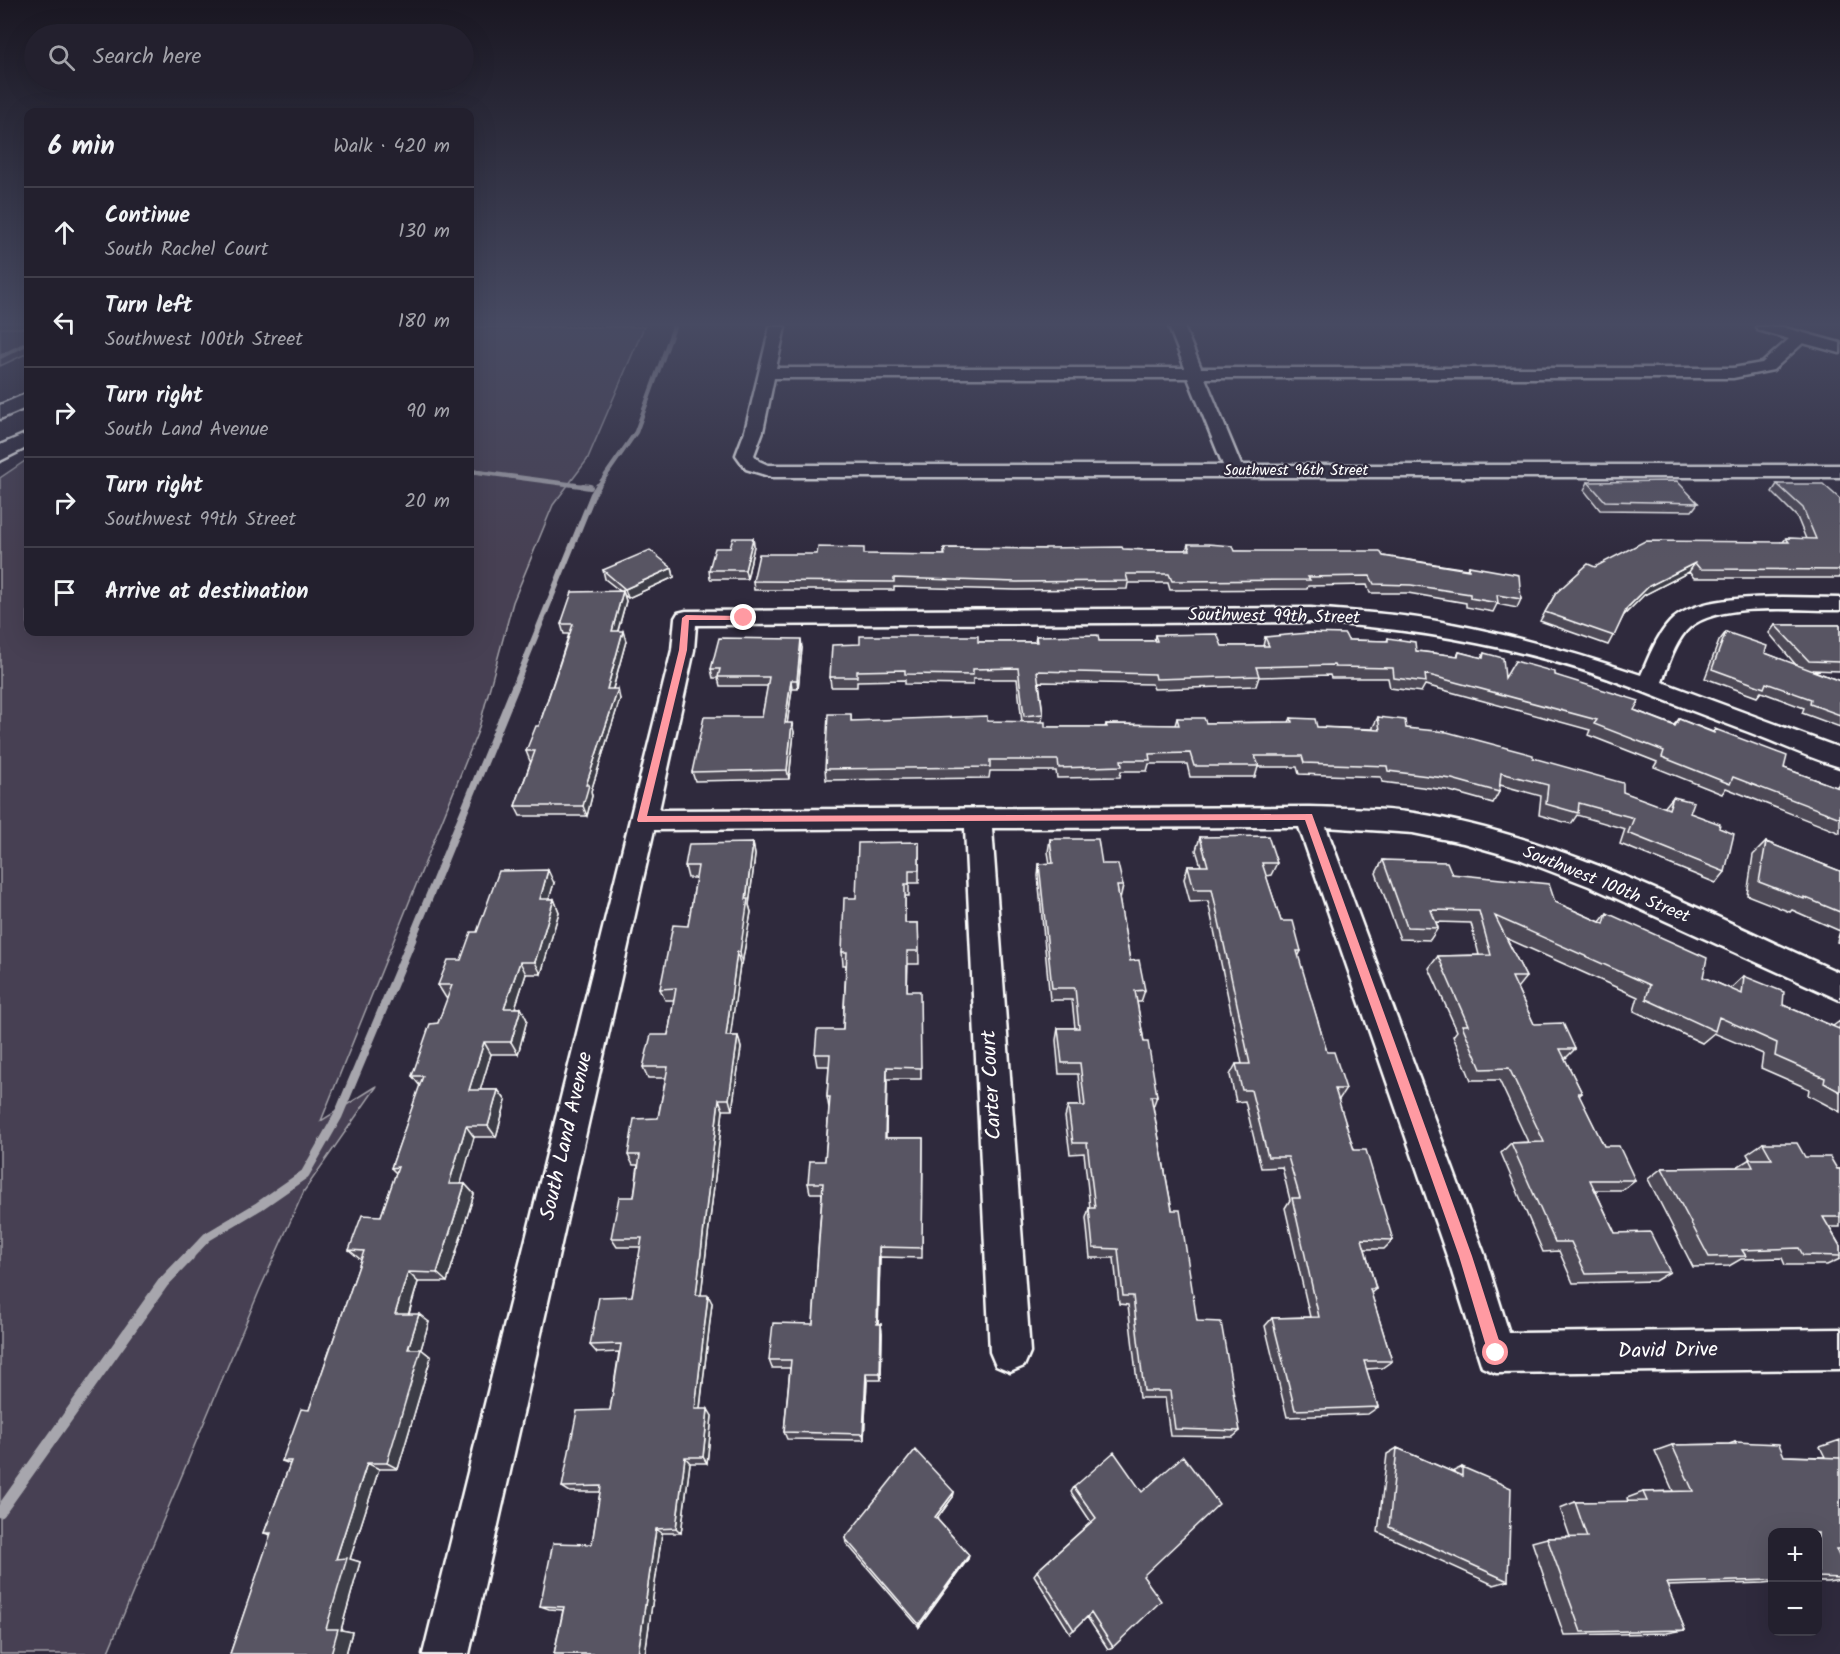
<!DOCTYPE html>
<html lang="en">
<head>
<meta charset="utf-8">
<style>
  :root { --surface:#23202e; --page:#2f2d3a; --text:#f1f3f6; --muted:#a3a3aa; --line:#403e4a }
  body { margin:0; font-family:Kalam,sans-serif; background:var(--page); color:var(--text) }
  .controls { position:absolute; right:18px; bottom:18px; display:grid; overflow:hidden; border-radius:12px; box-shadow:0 6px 24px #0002 }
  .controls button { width:54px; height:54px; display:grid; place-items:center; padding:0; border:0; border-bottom:2px solid var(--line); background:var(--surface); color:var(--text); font:30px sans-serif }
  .stop { position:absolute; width:18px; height:18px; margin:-14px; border:4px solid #ff9aa2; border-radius:50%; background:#fff }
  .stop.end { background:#ff9aa2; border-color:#fff; box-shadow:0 2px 6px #0008 }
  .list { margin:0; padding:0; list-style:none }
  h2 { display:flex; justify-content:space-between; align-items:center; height:78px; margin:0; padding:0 24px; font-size:26px }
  h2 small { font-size:20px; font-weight:400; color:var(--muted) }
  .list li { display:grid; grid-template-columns:39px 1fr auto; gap:18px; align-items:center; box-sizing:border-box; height:90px; padding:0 24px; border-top:2px solid var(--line) }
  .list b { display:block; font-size:22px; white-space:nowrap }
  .list p { margin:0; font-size:20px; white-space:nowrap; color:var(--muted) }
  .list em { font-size:20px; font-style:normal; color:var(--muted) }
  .icon { flex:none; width:33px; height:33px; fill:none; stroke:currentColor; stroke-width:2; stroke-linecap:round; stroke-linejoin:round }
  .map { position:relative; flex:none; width:1840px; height:1654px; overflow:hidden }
  .search { position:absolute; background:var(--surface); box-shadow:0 6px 24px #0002; left:24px; top:24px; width:450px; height:66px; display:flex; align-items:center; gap:15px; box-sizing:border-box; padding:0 21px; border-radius:33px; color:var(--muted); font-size:22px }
  .panel { position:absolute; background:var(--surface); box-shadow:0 6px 24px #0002; left:24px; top:108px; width:450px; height:528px; border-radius:12px }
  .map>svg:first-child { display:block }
  .green { fill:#464152; stroke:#a2a0a8; stroke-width:1.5 }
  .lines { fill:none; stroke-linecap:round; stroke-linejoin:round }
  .stream-far4 { stroke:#a7a6ad; stroke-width:4.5 }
  .stream-far3 { stroke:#a7a6ad; stroke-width:6 }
  .stream-far2 { stroke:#a7a6ad; stroke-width:8 }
  .stream-far1 { stroke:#a7a6ad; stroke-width:9 }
  .stream { stroke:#a7a6ad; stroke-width:11 }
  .street-casing { stroke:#fff; stroke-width:5 }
  .secondary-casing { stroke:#fff; stroke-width:5 }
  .highway-casing { stroke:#fff; stroke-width:5 }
  .street { fill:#2f2a3d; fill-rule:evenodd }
  .secondary { fill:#2f2a3d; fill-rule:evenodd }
  .highway { fill:#2f2a3d; fill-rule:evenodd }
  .wall { fill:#4d4956; stroke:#fff; stroke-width:1.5 }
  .shaded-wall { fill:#3e3c46; stroke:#fff; stroke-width:1.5 }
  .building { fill:#595564; stroke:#fff; stroke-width:1.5 }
  .route { fill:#ff9aa2 }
  .labels { text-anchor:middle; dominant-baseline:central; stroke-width:4.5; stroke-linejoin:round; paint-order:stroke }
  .far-street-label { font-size:15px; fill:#fff; stroke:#2f2a3d }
  .street-label { font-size:18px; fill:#fff; stroke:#2f2a3d }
  .near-street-label { font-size:21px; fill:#fff; stroke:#2f2a3d }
</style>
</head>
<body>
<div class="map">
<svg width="1840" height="1654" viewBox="0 0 1840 1654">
  <rect width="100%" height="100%" fill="#2f2a3d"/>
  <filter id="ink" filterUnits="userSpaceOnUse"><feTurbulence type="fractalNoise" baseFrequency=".0167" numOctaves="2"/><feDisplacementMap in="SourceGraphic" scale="12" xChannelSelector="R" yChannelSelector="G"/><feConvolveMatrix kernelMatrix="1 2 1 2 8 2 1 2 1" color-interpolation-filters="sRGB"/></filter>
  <g filter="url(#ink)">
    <path class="green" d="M470,327H644L587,460L553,505L513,602L478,731L321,1121L377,1086L304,1191L260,1289L107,1654H0V478L28,459V632H470Z
      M0,328H28V353L0,366Z"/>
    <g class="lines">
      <path class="stream-far4" d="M0,357L28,343
        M470,471L590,487
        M597,488L636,432L674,327"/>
      <path class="stream-far3" d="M583,486L590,487
        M514,689L593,494L598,486"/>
      <path class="stream-far2" d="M411,941L515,687"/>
      <path class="stream-far1" d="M188,1257L207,1237L259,1206L305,1174L338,1116L412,939"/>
      <path class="stream" d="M0,1512L163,1283L189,1256"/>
      <g class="street-casing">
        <path id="street" d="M770,327H785L776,368H1185L1169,327H1184L1201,368H1733L1762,363L1789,339L1758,330L1756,327H1782L1840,343V353L1803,343L1773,370L1733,378H1205L1241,465H1840V477H772L746,469L736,455L745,431ZM774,378H1188L1223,465H768L759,461L754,455L763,431Z
          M1782,597L1840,598V610C1800,611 1714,600 1686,631C1674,645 1668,665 1662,682L1840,748V767C1810,758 1780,744 1751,733C1712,718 1673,704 1636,689C1532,648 1421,629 1311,622L696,625L694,650L659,810L1309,807C1344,808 1379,808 1414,813C1561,836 1705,913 1840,973V1000L1589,886L1519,859L1463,843L1413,833L1326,827L1485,1256L1509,1333L1840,1329V1369L1496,1373L1482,1367L1447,1256L1299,827L992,828L1030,1352L1024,1366L1010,1372L996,1366L990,1352L965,828L654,830L469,1654H423L672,650L675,618L678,613L686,611L1311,608C1358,612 1405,614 1452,624C1516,636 1579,654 1641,675C1649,657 1656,637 1670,622C1694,597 1750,598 1782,597Z"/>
      </g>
      <g class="secondary-casing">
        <path id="secondary" d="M28,433V447L0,461V445Z"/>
      </g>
      <g class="highway-casing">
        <path id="highway" d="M28,393V407L0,419V405Z"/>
      </g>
      <use href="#street" class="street"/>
      <use href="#secondary" class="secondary"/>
      <use href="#highway" class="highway"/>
    </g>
    <path class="wall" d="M1588,482L1698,503L1692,511L1600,510L1584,490Z
      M1777,484L1840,499V578H1694L1689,572L1644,595L1624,615L1608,645L1540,621L1556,593L1595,567L1783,542L1786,538L1806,539L1797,517L1772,492Z
      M753,538L754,546L747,579H710L709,570L730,548Z
      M1188,544L1235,551L1383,556L1467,569L1469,566L1521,599L1517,608L1497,604L1493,612L1466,607V603L1408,593H1370L1367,585L1308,586L1307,589L1170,590L1168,583H1128L1127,589L1016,590L894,587V590H754L753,581L817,554L944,555V548L1186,550Z
      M672,568L674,577L628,598L624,595L626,601L618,631L626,641L613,689L620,699L591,791L592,796L587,816H520L515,806L531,761H530L526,751L539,726L569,634H564L561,624L620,591L605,579L603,570Z
      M1775,625H1840V671L1812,670L1840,681V727L1802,713L1804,708L1761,692L1757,697L1705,678L1719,641L1726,632L1765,653L1796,665L1769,633Z
      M1155,635L1222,646H1263L1265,637L1348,640L1387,641L1388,638L1416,651L1457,656L1459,652L1481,658L1484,653L1505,678L1555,675L1634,710L1674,725L1679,719L1713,732L1715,729L1784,768L1836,787L1840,783V833L1726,788L1722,794L1654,767L1657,762L1588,735L1590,730L1425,685L1421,692L1390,688L1388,678H1331L1330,675L1259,677L1256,686L1154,689L1152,684L1039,682L1043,714L1042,722L1045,727H1105L1106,724L1175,725L1177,718L1206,723L1289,722L1291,718L1317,727L1373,729V727L1378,717L1406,728L1533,758L1664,808L1673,797L1690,813L1719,828L1725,872L1716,883L1620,844L1625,829L1577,815L1571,824L1539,815L1541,796L1500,785L1499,792L1493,803L1446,790L1382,782L1381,777L1299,774L1297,767H1258L1255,777H1190L1187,764H1149L1147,771H1121L1120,777L1057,778L1056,771H990L989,778L826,780L825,769L851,714V721L1022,722L1017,679H973V685L905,684V680L857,681V687H831L830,677L978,642H1035L1036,636L1099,641H1154Z
      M802,648L798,689H792L787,723L794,732L789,779L695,781L692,772L762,717L768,686H720L718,678H713L711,669Z
      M1200,837L1277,863L1271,875L1266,876L1281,921L1301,951L1298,957L1327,1052L1346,1089L1338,1101L1354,1150L1393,1240L1384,1249H1365L1376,1289L1371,1293L1392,1361L1382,1368L1366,1369L1378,1407L1368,1414L1287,1417L1265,1326L1272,1318L1310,1317L1285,1208L1290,1200L1282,1167L1261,1168L1245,1101L1236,1102L1230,1075L1236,1064H1242L1208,901L1190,902L1184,879L1188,866H1201L1196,850Z
      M1050,839L1102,864L1123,886L1120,899H1119L1130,961L1145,990L1141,1002H1137L1144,1042L1157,1096L1153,1107L1172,1210L1197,1321L1240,1431L1233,1437L1170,1436L1165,1398H1139L1128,1305L1119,1304L1114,1258H1090L1086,1218L1089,1208H1090L1084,1153L1070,1154L1065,1117L1068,1106H1081L1078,1074H1059L1056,1040L1058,1028H1075L1072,1000H1050L1038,876L1039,864H1050L1048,852Z
      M919,842V883H909V896H905V923H918L919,964H908L907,991L921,1068V1079H887L886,1138H923L922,1258L880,1257L878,1324H881L882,1333L881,1380H867L864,1440L787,1439L784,1432L790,1368H772L769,1360L813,1324L822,1193H810L808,1183L825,1161L829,1108L827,1097L829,1066H817L815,1054L843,1030L846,965H843L842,952L856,898Z
      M1766,842L1840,871V943L1837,942L1840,931L1792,910L1790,912L1747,895L1753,855Z
      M753,843L755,855L749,905L751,912L742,964H740L730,1036H738L741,1048L732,1110H723L701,1295L712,1303L700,1409L712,1416L707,1463H690L681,1533H662L645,1654H554L563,1610L549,1609L540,1606L592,1544L600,1492H570L562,1487L610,1410L619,1352L597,1353L590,1345L632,1296L641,1247H617L611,1238L634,1197L638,1165H633L628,1155L658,1118L666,1078H648L643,1067L668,1035L674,1000H665L660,989L688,926L696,878H688L685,866Z
      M1383,860L1452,874L1555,902L1600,922L1607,913L1703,977L1731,989V988L1744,976L1783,1005L1833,1026L1840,1021V1112L1808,1095L1809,1089L1761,1068L1763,1054L1714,1033L1702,1043L1634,1011L1638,997L1506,938L1526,977L1517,988L1534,1024L1575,1049L1565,1059L1582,1093L1579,1096L1604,1146L1635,1180L1622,1190H1595L1615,1233L1670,1272L1655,1281L1573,1283L1559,1251L1543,1252L1501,1153L1511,1143L1528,1142L1499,1080H1471L1453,1036L1457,1031L1429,968L1438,956L1479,955L1471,923L1436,922L1438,928L1430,940L1400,939L1376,873Z
      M554,883L549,899H554L559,912L541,974H526L515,1008H521L527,1020L518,1054H491L480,1090H498L506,1101L496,1137H474L460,1184H465L474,1194L447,1282H418L409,1314L429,1322L421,1349L431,1357L398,1469H379L350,1559L360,1562L341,1630L352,1632L346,1654H230L271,1535L264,1533L290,1464L282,1461L309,1410L361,1260L349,1250L381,1216L396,1173L391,1168L420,1086L412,1076L438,1023L448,998H446L438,985L461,960Z
      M1763,1143L1837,1169H1840V1227H1829L1840,1246V1259L1827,1265H1785L1782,1258L1741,1259L1729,1266L1693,1267L1648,1179L1662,1168L1737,1167L1750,1159L1747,1154Z
      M1840,1440V1554H1838L1840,1558V1580L1828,1582H1818V1533H1773V1582L1764,1583L1667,1586L1685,1630L1667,1633L1564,1635L1532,1542L1547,1538L1570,1537L1560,1508L1575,1502H1628L1627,1498L1643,1492L1673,1491L1655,1451L1672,1445L1729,1444L1735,1442L1784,1456L1825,1457L1820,1447Z
      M1397,1448L1452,1472L1462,1467L1508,1581L1494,1585L1378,1532L1387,1454Z
      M1074,1487L1143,1576L1113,1647L1108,1649L1087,1617L1070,1633L1034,1575L1037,1571L1091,1522L1071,1492Z
      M954,1492L953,1497L937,1519L969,1555L968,1559L919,1627L846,1543L845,1538Z"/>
    <path class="shaded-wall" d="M753,538L754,546L747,579L745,570Z
      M1695,563L1689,572L1644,595L1622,617L1627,608L1649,586Z
      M672,568L674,577L628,598L625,589Z
      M623,591L626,601L615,641L612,631Z
      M623,631L626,641L610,699L607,689Z
      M801,639L802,648L798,689L797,680Z
      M791,680L792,689L786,732L785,723Z
      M618,689L620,699L591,791L592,796L587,816L583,806L586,785Z
      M792,723L794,732L789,779L787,770Z
      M753,843L755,855L749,905L751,912L742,964L740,952Z
      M548,870L554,883L545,912L540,899Z
      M554,899L559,912L541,974L535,962Z
      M737,952L740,964L729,1047L726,1036Z
      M520,962L526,974L511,1020L504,1008Z
      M521,1008L527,1020L518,1054L511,1042Z
      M738,1036L741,1048L732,1110L729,1099Z
      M484,1042L491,1054L477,1101L469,1090Z
      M887,1067V1079L885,1149V1138Z
      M498,1090L506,1101L496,1137L488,1126Z
      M719,1099L723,1110L700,1303L696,1295Z
      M466,1126L474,1137L458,1194L449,1184Z
      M465,1184L474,1194L447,1282L437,1273Z
      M879,1247L880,1257L878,1333L877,1324Z
      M408,1272L418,1282L406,1322L395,1314Z
      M708,1295L712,1303L699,1416L695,1409Z
      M419,1314L429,1322L421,1349L431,1357L398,1469L387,1463L408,1349Z
      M881,1324L882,1333L881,1380L880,1373Z
      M866,1373L867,1380L864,1440L863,1434Z
      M708,1409L712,1416L707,1463L703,1457Z
      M685,1457L690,1463L681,1533L676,1528Z
      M367,1463L379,1469L350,1559L360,1562L341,1630L352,1632L346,1654H331L326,1629L336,1559Z
      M954,1492L953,1497L934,1522L935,1517Z
      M656,1529L662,1533L645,1654H638Z
      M969,1555L968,1559L919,1627V1624Z"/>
    <path class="building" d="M1677,481L1698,503L1605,501L1588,482Z
      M1777,484H1823L1840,499V570L1700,569L1695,563L1649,586L1627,608L1614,636L1545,612L1556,593L1588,564L1595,567L1645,541L1789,542L1786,538L1816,539L1803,508Z
      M733,538H753L745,570H709L715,548H730Z
      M1188,544H1208L1233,546L1235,551H1380L1383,556L1469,570V566L1519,575L1521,599L1497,595L1498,603L1470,598V594L1411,585L1374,584L1370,576L1308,577L1310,580L1172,581L1169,574H1126L1128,581L1016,582L894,578V582L753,581L759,554H817L818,547L864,548V554L945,555L944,548L1045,549V548L1122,547L1123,549L1146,550H1190Z
      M650,550L672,568L625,589L603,570Z
      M623,591L612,631H623L607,689H618L586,785H589L583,806H515L535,751H526L536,726H539L573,624H561L572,592Z
      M1775,625H1840V662L1809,661Z
      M1726,632L1767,646L1765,653L1840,681V715L1810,704L1811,699L1766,683L1764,688L1712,669Z
      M1308,633L1345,634L1348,640L1388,641V638L1415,642L1416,651L1458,656L1459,652L1483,658L1484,653L1503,658L1505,678L1515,661L1555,672V675L1639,701L1634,710L1675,726L1679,719L1714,733L1715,729L1787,756L1784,768L1839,788L1840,783V818L1733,777L1730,784L1662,757L1664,751L1594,724L1597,720L1425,674L1426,682L1394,678L1393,668L1335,667L1334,665L1256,667L1259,676L1156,679L1155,674L1037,671L1043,714L1024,716L1018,668L973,669V675L905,674V670L857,671V677H830L832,645L860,644V636H978V642H1037L1036,636L1098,635L1099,641H1157L1155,635L1217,634L1222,646H1269L1265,637Z
      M719,638L801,639L797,680H791L785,723H792L787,770L692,772L704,717H762L769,677H718L720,669H711Z
      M828,714H851V721L987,716V721L1045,722V727H1107L1106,724L1179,725L1177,718H1204L1206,723L1292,722L1291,718L1315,719L1317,727L1380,730L1378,717L1405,720L1406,728L1447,732L1533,755V758L1623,783V792L1669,809L1673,797L1694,802L1690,813L1720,824L1719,828L1734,834L1725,872L1628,833L1634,818L1579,803L1578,813L1546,804L1548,785L1501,773L1499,792L1452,779L1388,771L1387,766L1304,763L1302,756H1255L1259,766H1194L1190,753L1149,754L1150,760H1121L1122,766L1059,768L1058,760H990V767L825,769Z
      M1268,836L1277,863H1262L1281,921H1293L1301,951H1297L1327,1052H1334L1346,1089H1335L1354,1150H1366L1393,1240L1362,1239L1376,1289H1370L1392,1361H1364L1378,1407L1295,1410L1272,1318L1319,1317L1292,1198H1300L1288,1157H1268L1251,1090H1242L1236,1064H1250L1212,889H1194L1188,866H1208L1200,837Z
      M1050,839H1098L1102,864H1118L1123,886H1117L1130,961L1139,960L1145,990L1135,991L1144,1042H1148L1157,1096H1151L1172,1210H1180L1197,1321L1221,1322L1240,1431L1175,1429L1170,1391H1144L1133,1296H1123L1118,1249L1093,1248L1089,1208H1095L1087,1143H1073L1068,1106H1085L1080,1063H1062L1058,1028H1079L1075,988H1052L1039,864L1053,863Z
      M919,842V870H909V884H905V923H918L919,951H907V991H920L921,1068L887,1067L885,1138H923L922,1248L879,1247L877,1324H881L880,1373H866L863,1434L784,1432L791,1360H769L773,1323L813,1324L823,1183H808L810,1161H825L830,1097H827L830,1054H815L817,1030H843L847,952H842L844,898H856L858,843Z
      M1766,842L1840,871V912L1804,897V899L1759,882Z
      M753,843L746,899H748L740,952H737L726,1036H738L729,1099H719L696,1295H708L695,1409H708L703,1457H685L676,1528L656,1529L638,1654H554L564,1607L540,1606L553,1543L592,1544L601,1486L562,1487L577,1411L610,1410L621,1344L590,1345L599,1297L632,1296L642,1238H611L619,1197H634L640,1155H628L634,1119L658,1118L668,1067H643L651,1035H668L676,988L660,989L673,925L688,926L698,866H685L689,844Z
      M1383,860L1447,862L1452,874L1549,884L1555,902L1604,924L1607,913L1707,958L1703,977L1742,994L1744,976L1784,992L1783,1005L1839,1029L1840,1025V1092L1824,1083L1825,1078L1775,1056L1777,1043L1719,1017L1715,1031L1646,999L1650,985L1495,916L1526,977H1512L1534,1024L1563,1023L1575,1049H1560L1582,1093H1578L1604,1146H1619L1635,1180H1590L1615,1233L1650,1232L1670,1272L1586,1274L1571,1242H1555L1511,1143L1544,1142L1509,1068L1481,1069L1462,1025H1468L1438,956L1491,955L1479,911L1431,910L1438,928L1407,927Z
      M548,870L540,899H554L535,962H520L504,1008H521L511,1042H484L469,1090H498L488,1126H466L449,1184H465L437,1273L408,1272L395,1314H419L408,1349H421L387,1463H367L336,1559L347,1558L326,1629H338L331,1654H230L271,1533H264L291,1461H282L301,1409L309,1410L364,1251L349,1250L362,1215L381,1216L398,1167L391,1168L423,1076H412L430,1024L438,1023L452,985H438L448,960H461L471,932H477L499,871Z
      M1763,1143H1797L1805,1157H1830L1837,1169H1840V1217H1823L1840,1246V1256L1803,1255L1799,1248L1742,1250L1746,1256L1709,1257L1662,1168L1753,1167L1749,1159H1772Z
      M1735,1442L1779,1444L1784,1456L1840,1458V1549H1836L1840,1558V1578L1818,1577V1533H1773V1580L1666,1583L1685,1630L1581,1632L1547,1538L1587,1537L1575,1502L1647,1501L1643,1492L1693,1491L1672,1445L1736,1444Z
      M1397,1448L1462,1476V1467L1511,1488L1508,1581L1389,1527Z
      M915,1450L954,1492L935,1517L969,1555L919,1624L845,1538Z
      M1114,1452L1142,1492L1183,1456L1219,1504L1143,1576L1161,1601L1113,1647L1091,1613L1074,1630L1037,1571L1096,1518L1074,1487Z"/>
  </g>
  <linearGradient id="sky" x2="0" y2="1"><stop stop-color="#1a1722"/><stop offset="0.58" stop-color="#474a62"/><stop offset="1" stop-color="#474a62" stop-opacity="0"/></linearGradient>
  <rect width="1840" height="559" fill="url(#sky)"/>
  <path class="route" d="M686,615L744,616L748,618L744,620H689L687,650L647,816L1312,814L1472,1256L1503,1353L1501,1358L1496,1360L1490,1358L1488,1353L1459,1256L1305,820L638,822L637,820L679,650L682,618Z"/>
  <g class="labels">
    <g class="far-street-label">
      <text x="1296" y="471">Southwest 96th Street</text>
    </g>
    <g class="street-label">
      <text transform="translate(1274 617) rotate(1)">Southwest 99th Street</text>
      <text transform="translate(1606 885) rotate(22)">Southwest 100th Street</text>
    </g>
    <g class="near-street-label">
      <text transform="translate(992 1085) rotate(-93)">Carter Court</text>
      <text transform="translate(567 1136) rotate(-77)">South Land Avenue</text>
      <text transform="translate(1668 1351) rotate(-1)">David Drive</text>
    </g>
  </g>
</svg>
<div class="controls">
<button>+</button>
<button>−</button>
</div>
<div class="stop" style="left:1496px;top:1353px"></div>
<div class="stop end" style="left:744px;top:618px"></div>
<div class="search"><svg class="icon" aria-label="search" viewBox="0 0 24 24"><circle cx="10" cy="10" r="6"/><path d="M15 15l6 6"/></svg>Search here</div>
<section class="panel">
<h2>6 min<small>Walk · 420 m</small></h2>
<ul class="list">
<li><svg class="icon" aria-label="ahead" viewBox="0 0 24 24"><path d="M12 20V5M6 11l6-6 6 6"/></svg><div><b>Continue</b><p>South Rachel Court</p></div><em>130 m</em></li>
<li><svg class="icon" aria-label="left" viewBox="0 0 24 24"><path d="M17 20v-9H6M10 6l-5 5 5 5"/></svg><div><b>Turn left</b><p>Southwest 100th Street</p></div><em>180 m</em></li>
<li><svg class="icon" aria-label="right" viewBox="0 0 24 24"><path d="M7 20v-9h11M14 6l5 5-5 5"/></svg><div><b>Turn right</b><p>South Land Avenue</p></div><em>90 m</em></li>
<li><svg class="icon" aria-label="right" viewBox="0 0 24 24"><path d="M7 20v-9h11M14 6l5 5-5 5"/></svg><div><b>Turn right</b><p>Southwest 99th Street</p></div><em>20 m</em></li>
<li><svg class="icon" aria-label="arrive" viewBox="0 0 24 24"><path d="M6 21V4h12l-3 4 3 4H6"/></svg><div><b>Arrive at destination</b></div></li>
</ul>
</section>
</div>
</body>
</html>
